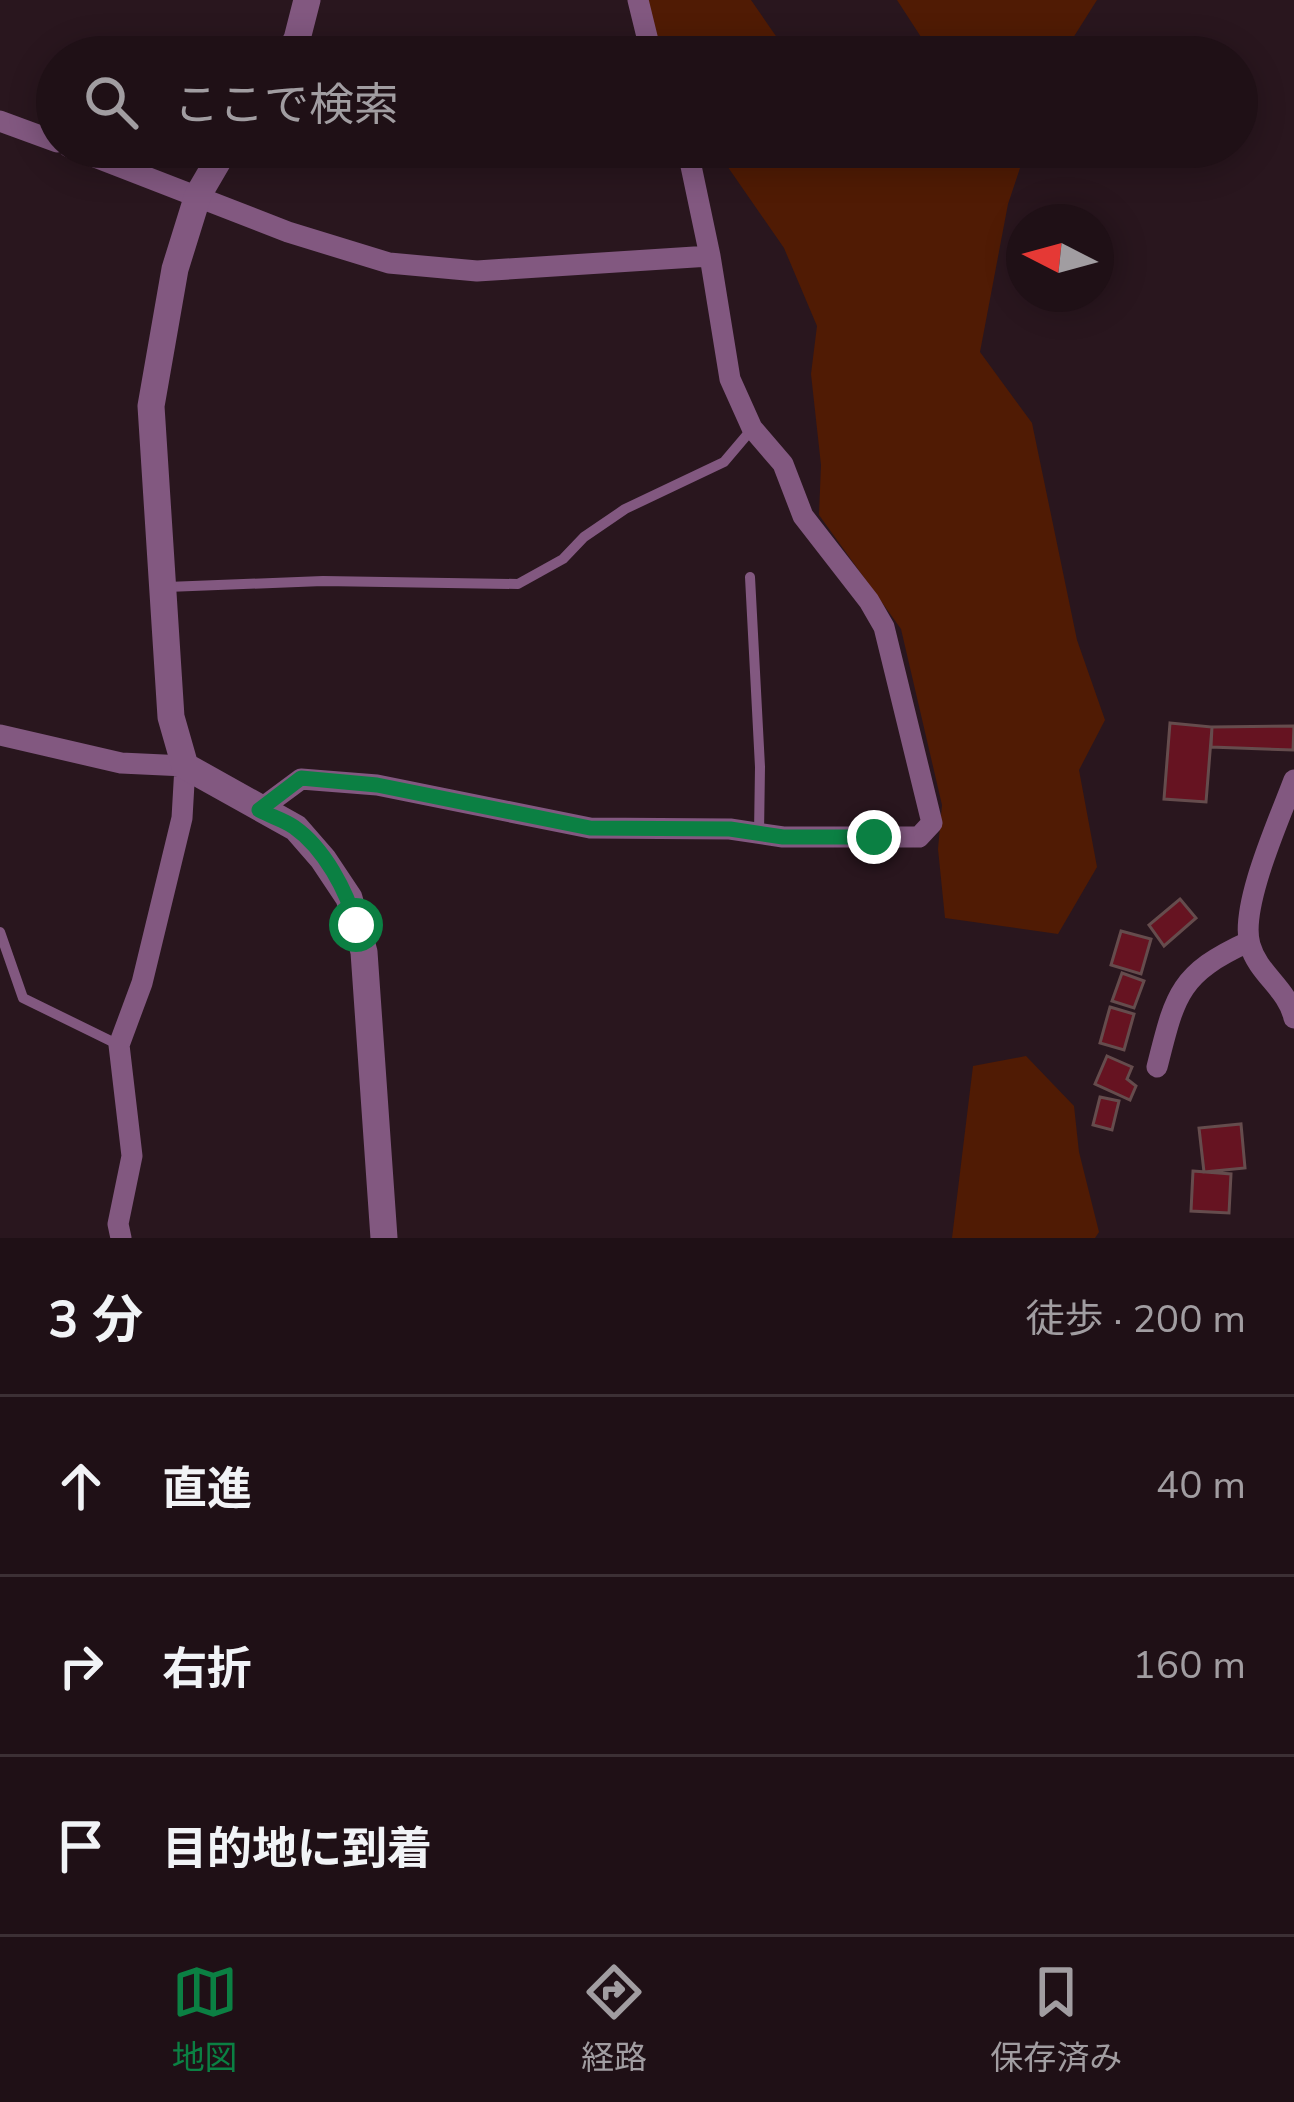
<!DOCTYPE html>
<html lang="ja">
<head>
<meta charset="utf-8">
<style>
  :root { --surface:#1f1016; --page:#27191f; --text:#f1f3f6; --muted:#a19da1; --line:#3c3035; --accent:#0b8043 }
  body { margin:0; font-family:"Nunito Sans","Noto Sans JP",sans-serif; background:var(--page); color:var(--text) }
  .compass { position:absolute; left:1006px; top:204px; width:108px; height:108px; border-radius:50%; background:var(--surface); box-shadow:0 6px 30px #0003; rotate:276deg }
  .stop { position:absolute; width:36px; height:36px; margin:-27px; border:9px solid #0b8043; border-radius:50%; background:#fff }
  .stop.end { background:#0b8043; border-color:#fff; box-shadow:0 3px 12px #0008 }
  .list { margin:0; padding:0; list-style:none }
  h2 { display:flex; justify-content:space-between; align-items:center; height:156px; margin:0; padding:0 48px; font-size:51px }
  h2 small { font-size:39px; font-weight:400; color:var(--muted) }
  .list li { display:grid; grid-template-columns:78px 1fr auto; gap:36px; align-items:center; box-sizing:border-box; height:180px; padding:0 48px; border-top:3px solid var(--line) }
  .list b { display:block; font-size:45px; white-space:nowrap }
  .list em { font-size:39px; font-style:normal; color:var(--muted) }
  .icon { flex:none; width:66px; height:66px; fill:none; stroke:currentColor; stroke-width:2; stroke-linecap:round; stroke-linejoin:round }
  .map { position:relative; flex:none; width:1294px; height:1238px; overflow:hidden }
  .search { position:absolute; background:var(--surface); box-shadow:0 6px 30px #0003; left:36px; right:36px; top:36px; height:132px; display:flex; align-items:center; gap:30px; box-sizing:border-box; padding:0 42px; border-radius:66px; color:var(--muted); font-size:45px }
  .sheet { height:696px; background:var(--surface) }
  nav { display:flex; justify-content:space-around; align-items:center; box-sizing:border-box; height:168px; border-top:3px solid var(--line); background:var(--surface); font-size:33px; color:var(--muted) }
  nav a { display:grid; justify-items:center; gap:6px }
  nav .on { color:var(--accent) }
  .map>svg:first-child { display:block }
  .green { fill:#501b04 }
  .building { fill:#661321; stroke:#654c4d; stroke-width:3 }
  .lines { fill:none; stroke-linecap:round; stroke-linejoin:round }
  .service { stroke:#825880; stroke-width:10 }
  .minor { stroke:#825880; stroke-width:21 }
  .tertiary { stroke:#825880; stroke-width:27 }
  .route { stroke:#0b8043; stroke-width:15 }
</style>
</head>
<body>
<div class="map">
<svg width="1294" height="1238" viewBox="0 0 1294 1238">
  <rect width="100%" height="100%" fill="#29161e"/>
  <path class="green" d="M647,0H751L778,39L828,57H663Z
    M897,0H1097L1061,57H934Z
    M714,147H1027L1008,204L980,352L1032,423L1077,640L1105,720L1079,770L1097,867L1058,934L945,918L938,849L942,805L901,629L819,515L821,465L811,374L817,326L784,248Z
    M1026,1056L1074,1106L1079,1152L1099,1232L1095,1238H952L973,1066Z"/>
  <path class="building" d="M1170,723L1212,727L1206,802L1164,799Z
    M1294,726L1293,750L1211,747L1212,727Z
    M1180,899L1196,918L1164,946L1149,925Z
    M1121,931L1151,939L1141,974L1111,965Z
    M1122,973L1144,981L1134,1008L1112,1001Z
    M1110,1007L1134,1014L1124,1050L1100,1043Z
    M1107,1056L1132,1067L1127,1079L1136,1086L1130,1100L1095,1084Z
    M1100,1097L1119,1101L1112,1130L1093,1125Z
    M1241,1124L1245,1168L1204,1172L1199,1128Z
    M1193,1171L1231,1174L1229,1213L1191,1211Z"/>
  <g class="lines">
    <path class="service" d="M750,577L760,767L759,833
      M167,587L323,581L518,584L563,559L584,537L625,509L724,462L752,429
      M0,932L23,998L119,1045"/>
    <path class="minor" d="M638,0L652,57
      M0,121L57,142
      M69,147L288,232L389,263L477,271L710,256
      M0,735L121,763L185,766L182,818L142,983L119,1045L132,1156L118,1224L121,1238
      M1294,780C1280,818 1239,907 1250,945C1258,974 1288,989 1294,1018
      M259,810L301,779L377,785L590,828L730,829L783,837H919L932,823L884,627L869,601L803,516L783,464L752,428L730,379L710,256L687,147
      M1157,1067C1175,996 1178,974 1248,942"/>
    <path class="tertiary" d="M287,57L297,39L307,0
      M226,147L198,195L175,269L151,406L171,717L185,766L296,828L323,859L349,898L364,952L384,1238"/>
  </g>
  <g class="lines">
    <path class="route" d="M356,925C347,891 324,848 294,827C284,820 270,816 259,810L301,778L377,785L590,828L730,829L783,837H874"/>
  </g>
</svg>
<svg class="compass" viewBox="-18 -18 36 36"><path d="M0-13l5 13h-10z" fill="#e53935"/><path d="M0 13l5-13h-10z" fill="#a19da1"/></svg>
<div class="stop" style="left:356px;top:925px"></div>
<div class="stop end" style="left:874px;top:837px"></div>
<div class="search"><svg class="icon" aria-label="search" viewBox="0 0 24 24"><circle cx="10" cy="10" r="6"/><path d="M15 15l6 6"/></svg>ここで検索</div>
</div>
<section class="sheet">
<h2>3 分<small>徒歩 · 200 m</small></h2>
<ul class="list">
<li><svg class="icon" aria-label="ahead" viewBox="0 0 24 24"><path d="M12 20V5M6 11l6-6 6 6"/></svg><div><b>直進</b></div><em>40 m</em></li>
<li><svg class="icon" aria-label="right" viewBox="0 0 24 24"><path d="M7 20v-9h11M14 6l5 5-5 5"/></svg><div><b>右折</b></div><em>160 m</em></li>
<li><svg class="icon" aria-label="arrive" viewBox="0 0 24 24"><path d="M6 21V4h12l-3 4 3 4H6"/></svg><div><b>目的地に到着</b></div></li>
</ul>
</section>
<nav>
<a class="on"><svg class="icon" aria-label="map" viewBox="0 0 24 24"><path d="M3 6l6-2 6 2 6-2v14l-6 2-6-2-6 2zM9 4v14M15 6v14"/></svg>地図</a>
<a><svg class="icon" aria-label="directions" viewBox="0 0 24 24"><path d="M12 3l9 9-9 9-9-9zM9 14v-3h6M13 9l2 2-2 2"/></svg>経路</a>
<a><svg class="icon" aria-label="saved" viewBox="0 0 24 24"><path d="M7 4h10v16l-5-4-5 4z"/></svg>保存済み</a>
</nav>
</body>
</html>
